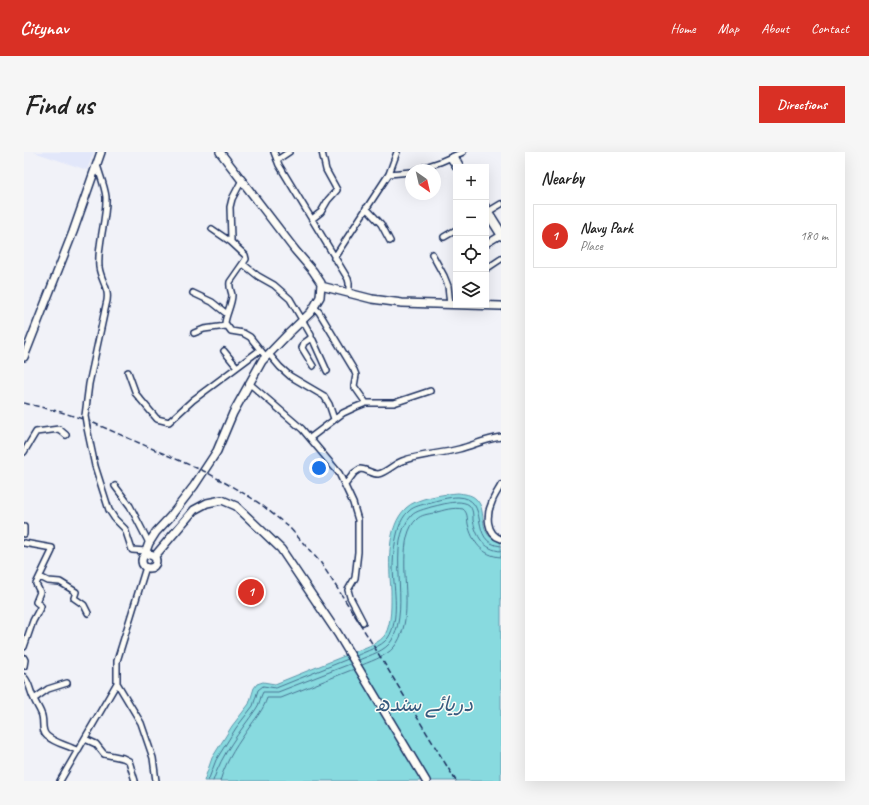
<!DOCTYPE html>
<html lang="en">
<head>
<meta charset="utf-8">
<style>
  :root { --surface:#fff; --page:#f6f6f6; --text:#222; --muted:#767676; --line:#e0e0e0; --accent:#d93025 }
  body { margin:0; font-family:Caveat,"Playpen Sans Arabic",sans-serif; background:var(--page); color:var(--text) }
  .controls { position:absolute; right:12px; top:12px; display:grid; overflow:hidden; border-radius:0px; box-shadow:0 4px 16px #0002 }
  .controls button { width:36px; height:36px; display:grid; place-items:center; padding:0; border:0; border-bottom:1px solid var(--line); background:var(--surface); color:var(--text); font:20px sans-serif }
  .compass { position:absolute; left:381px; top:12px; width:36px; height:36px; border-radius:50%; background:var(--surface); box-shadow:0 4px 16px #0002; rotate:146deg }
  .you { position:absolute; left:295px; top:316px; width:14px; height:14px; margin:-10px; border:3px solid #fff; border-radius:50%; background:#1a73e8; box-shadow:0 0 0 6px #1a73e833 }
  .badge { display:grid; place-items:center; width:26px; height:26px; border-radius:50%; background:var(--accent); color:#fff; font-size:13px; font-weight:700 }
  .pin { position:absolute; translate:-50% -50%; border:2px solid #fff; box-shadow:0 1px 4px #0006 }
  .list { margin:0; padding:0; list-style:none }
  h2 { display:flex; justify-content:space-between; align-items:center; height:52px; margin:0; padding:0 16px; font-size:17px }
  h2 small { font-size:13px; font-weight:400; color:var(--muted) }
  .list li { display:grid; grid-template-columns:26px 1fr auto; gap:12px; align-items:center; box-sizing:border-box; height:64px; margin:0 8px 8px; padding:0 8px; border:1px solid var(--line); border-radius:0px }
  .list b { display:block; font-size:15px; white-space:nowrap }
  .list p { margin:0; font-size:13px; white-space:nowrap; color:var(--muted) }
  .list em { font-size:13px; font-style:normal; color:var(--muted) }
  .icon { flex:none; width:22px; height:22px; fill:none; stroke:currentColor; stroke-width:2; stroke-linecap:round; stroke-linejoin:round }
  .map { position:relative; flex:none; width:477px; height:629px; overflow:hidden; border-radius:0px }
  header { display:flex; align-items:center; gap:24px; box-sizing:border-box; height:56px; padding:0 20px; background:var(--accent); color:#fff }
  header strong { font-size:19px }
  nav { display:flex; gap:22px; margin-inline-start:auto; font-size:14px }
  .intro { display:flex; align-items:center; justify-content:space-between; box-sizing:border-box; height:96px; padding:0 24px }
  h1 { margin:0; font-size:28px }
  .button { padding:10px 18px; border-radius:0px; background:var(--accent); color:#fff; font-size:14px; font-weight:700 }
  main { display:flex; gap:24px; padding:0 24px }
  aside { flex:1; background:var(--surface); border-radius:0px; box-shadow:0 4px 16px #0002 }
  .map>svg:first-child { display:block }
  .built { fill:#e2e7fa }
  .water { fill:#88dadf; stroke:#5c96ab }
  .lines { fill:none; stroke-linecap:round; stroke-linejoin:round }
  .shore { stroke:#477392; stroke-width:1 }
  .minor-casing { stroke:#1b2f5e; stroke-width:8 }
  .major-casing { stroke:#1b2f5e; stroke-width:10 }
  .minor { stroke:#fdfcf7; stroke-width:5 }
  .major { stroke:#fdfcf7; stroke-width:7 }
  .rail { stroke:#1b2f5e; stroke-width:1.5; stroke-dasharray:6 3; stroke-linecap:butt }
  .minor-bridge-casing { stroke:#1b2f5e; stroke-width:8; stroke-linecap:butt }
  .minor-bridge { stroke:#fdfcf7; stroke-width:5 }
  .labels { text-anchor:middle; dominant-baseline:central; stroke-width:3; stroke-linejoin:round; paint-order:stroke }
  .water-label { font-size:20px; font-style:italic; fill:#365a7e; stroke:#fdfcf7 }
</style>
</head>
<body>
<header>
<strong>Citynav</strong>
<nav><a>Home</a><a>Map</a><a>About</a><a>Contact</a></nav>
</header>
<div class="intro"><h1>Find us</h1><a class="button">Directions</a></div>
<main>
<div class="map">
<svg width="477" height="629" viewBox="0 0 477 629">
  <rect width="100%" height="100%" fill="#f1f2f8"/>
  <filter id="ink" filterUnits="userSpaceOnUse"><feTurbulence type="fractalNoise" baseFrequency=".025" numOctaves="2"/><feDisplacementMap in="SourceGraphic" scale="8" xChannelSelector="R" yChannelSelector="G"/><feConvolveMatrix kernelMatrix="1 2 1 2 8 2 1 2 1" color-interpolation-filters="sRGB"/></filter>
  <g filter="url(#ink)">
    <path class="built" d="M10,0H70L63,18Z"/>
    <path class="water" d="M434,341C440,342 447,342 452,347C465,359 451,384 477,390V629H180L188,606L208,574L225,552L230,536L233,532L239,530L251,532L340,496C347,493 356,490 361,483C368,470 367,452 367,438C365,413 362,375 382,356C392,346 420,342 434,341Z"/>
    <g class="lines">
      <path class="shore" d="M332,504C342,499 357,495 364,486C376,468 370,437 369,417C369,402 371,388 375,375C377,369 380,363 385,359C390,354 398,353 404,351C414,348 424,345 434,345C468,346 443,391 477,394
        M335,508C346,503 362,499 368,488C388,453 360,392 388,363C392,359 401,357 407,355C416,353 425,350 434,350C437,350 443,351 445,353C449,357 449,363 449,368C452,384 460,398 477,399
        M338,513C350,508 366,503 373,491C380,480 382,465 382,453C383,431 374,383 393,367C397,363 404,362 410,361C420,358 429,355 439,357C444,361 443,366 444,372C448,389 458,404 477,405
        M184,629L192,608L212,576L229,554L234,538L239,534L252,536L324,507
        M189,629C198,601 216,580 232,557C236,552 236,545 239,540H254L326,512
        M196,629C202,608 215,590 227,573C234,563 239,558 243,546H257L330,517"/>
      <g class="minor-casing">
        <path id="minor" d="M250,0L255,13L324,127L325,131V141
          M431,4L437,15
          M426,6L432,15
          M253,8L265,0
          M392,18L416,10L439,0
          M365,22L387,20
          M218,28L208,47L206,55L207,87V90L221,103L222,107L206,130C205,135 207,138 208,143C208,152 202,162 201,171L207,179L219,181L226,185L242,205
          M462,54L477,78
          M342,56L357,72L366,89
          M462,61L477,85
          M462,61L477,52
          M288,67L297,60L304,48L313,38L302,18L298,0
          M188,77L207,90
          M420,85L432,78
          M462,92L477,83
          M408,102L420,124L424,134L426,153
          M310,106L365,22L373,0
          M219,112L234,124L250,133L266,147L287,183V186L280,191L278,196L289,214
          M462,117L477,107
          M169,141L188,150L203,162
          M290,155L295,160L330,218L332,223L330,234L342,251
          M170,181L180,177L202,174
          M287,186L289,188L303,219
          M200,199L213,215
          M245,202L256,215L266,224L300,244L305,252L310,267
          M104,220L112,242L133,267L145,270L169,248L236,198
          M226,232L278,277L315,321L329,351L334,368V400L331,426L324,438L326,445L339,470
          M61,264L65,232L82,153C87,137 77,130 75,115C73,92 83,68 82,45C81,35 76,23 73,13
          M63,276L71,314L85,358L91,367L101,377L108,398L122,399
          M286,286L319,261L332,255L342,251H370L406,239
          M0,300L12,280L35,277L42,283
          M321,333L330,321L336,317C343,317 347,322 354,322C362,321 370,312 378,309C397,302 417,302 435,297C450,293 462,287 477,285
          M477,333C474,339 470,344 468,350C462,363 462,382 477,387
          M91,334L106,354L125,391
          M0,375V382
          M0,391L28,396V399L12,432L16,440L12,450L17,454L9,469L0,495
          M122,415L93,509V531L117,571L129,606L132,629
          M16,425L24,429L36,430L52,440L50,446L60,453L64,461
          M0,506L1,508L0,514
          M0,525C6,531 6,540 10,547C12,552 15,556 17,561C21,569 16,578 23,584C32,592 44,593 54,599
          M10,547L24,537L43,531
          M61,587L72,592L80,602L99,606L105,609L111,629
          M36,629L93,531"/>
      </g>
      <g class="major-casing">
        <path id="major" d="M297,134L348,147L378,151L477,154
          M0,205L49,80L77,0
          M118 409a7 7 0 1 1 14 0a7 7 0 1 1-14 0Z
          M122,403V399L125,391L132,380L146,365L170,334L193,299L209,261L238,209L264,182L287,160L296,145L297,131L289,119L271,98L196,0
          M130,405L170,358L183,351L198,348L212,354L257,397L314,482L402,629"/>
      </g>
      <use href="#minor" class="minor"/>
      <use href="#major" class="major"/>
      <path class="rail" d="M0,251L37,260L65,269L184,321L226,345L239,354L265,375L297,411L335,470L432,629"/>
      <g class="minor-bridge-casing">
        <path id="minor-bridge" d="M61,264L63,276"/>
      </g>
      <use href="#minor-bridge" class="minor-bridge"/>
    </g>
  </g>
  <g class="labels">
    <g class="water-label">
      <text x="400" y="552">دریائے سندھ</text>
    </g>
  </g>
</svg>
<div class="controls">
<button>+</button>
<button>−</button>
<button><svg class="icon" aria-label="locate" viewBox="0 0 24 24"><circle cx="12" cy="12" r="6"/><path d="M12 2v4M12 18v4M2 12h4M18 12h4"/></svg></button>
<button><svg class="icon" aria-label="layers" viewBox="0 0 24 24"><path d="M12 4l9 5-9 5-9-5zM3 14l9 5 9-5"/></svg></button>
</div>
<svg class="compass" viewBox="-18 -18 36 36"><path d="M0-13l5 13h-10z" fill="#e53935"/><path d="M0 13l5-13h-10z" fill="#767676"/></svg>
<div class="you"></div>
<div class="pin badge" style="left:227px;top:440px">1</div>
</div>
<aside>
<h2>Nearby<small></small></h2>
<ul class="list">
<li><span class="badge">1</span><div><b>Navy Park</b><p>Place</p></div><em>180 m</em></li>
</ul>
</aside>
</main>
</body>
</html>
